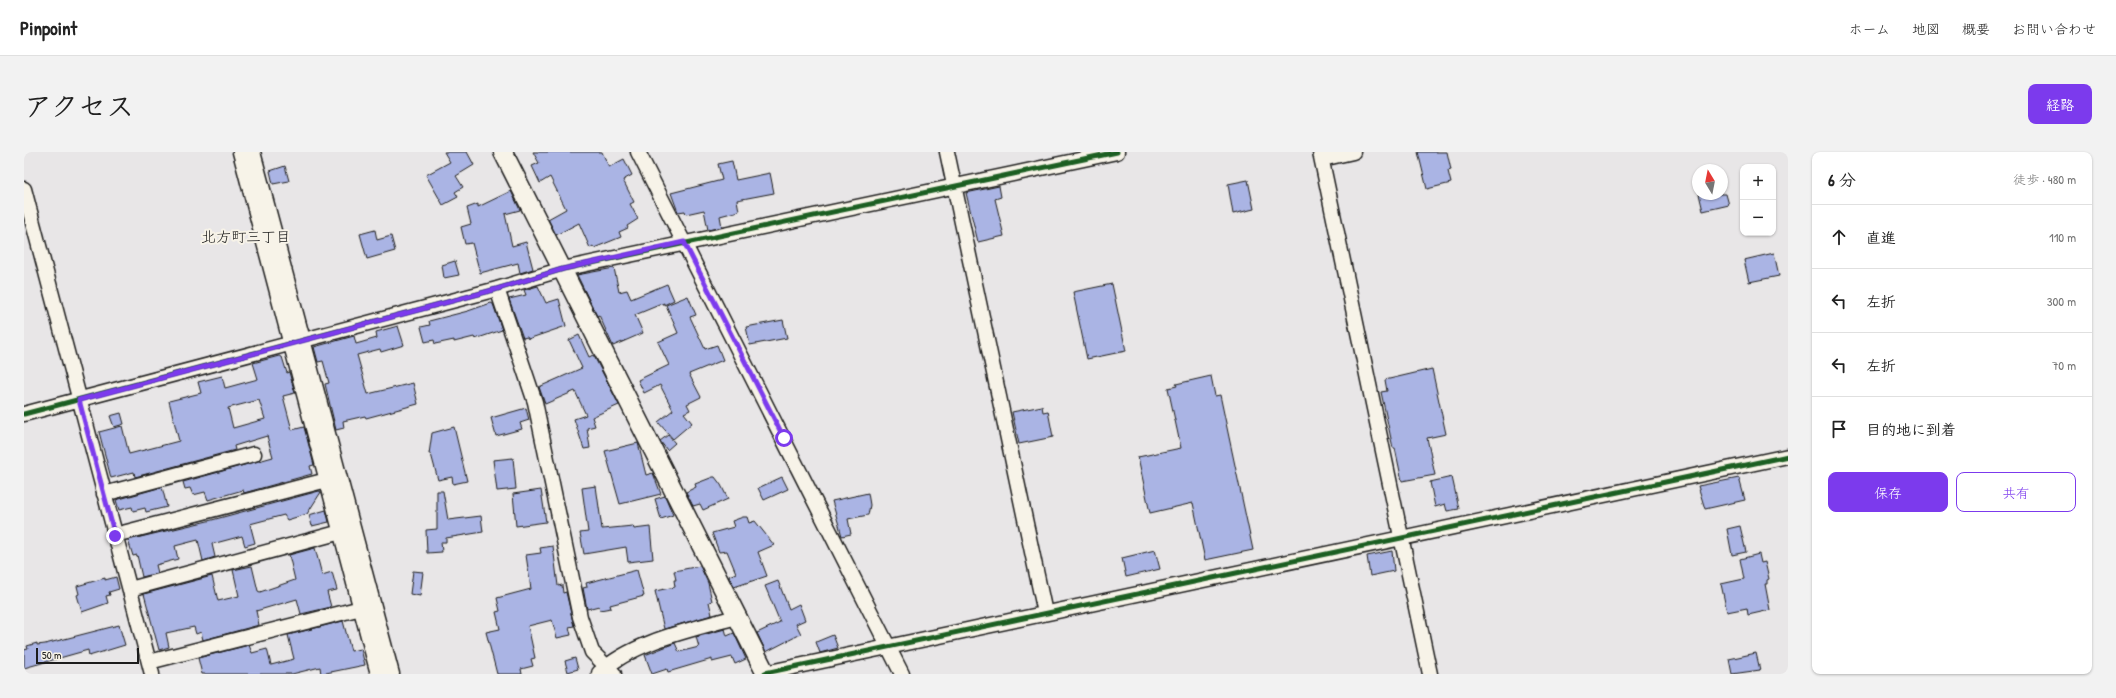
<!DOCTYPE html>
<html lang="ja">
<head>
<meta charset="utf-8">
<style>
  :root { --surface:#fff; --page:#f2f2f2; --text:#222; --muted:#767676; --line:#e0e0e0; --accent:#7c3aed }
  body { margin:0; font-family:"Patrick Hand","Klee One",sans-serif; background:var(--page); color:var(--text) }
  .controls { position:absolute; right:12px; top:12px; display:grid; overflow:hidden; border-radius:8px; box-shadow:0 1px 3px #0004 }
  .controls button { width:36px; height:36px; display:grid; place-items:center; padding:0; border:0; border-bottom:1px solid var(--line); background:var(--surface); color:var(--text); font:20px sans-serif }
  .compass { position:absolute; left:1668px; top:12px; width:36px; height:36px; border-radius:50%; background:var(--surface); box-shadow:0 1px 3px #0004; rotate:350deg }
  .scale { position:absolute; left:12px; bottom:10px; width:103px; box-sizing:border-box; padding-left:4px; border:2px solid #1c1c1c; border-top:0; font-size:11px; line-height:14px; white-space:nowrap; color:#1c1c1c; -webkit-text-stroke:3px #f7f3e8; paint-order:stroke }
  .stop { position:absolute; width:12px; height:12px; margin:-9px; border:3px solid #7c3aed; border-radius:50%; background:#fff }
  .stop.end { background:#7c3aed; border-color:#fff; box-shadow:0 1px 4px #0008 }
  .list { margin:0; padding:0; list-style:none }
  h2 { display:flex; justify-content:space-between; align-items:center; height:52px; margin:0; padding:0 16px; font-size:17px }
  h2 small { font-size:13px; font-weight:400; color:var(--muted) }
  .list li { display:grid; grid-template-columns:26px 1fr auto; gap:12px; align-items:center; box-sizing:border-box; height:64px; padding:0 16px; border-top:1px solid var(--line) }
  .list b { display:block; font-size:15px; white-space:nowrap }
  .list em { font-size:13px; font-style:normal; color:var(--muted) }
  .actions { display:flex; gap:8px; padding:12px 16px }
  .actions a { flex:1; padding:9px 0; border:1px solid var(--accent); border-radius:8px; text-align:center; font-size:14px; color:var(--accent) }
  .actions .main { background:var(--accent); color:#fff }
  .icon { flex:none; width:22px; height:22px; fill:none; stroke:currentColor; stroke-width:2; stroke-linecap:round; stroke-linejoin:round }
  .map { position:relative; flex:none; width:1764px; height:522px; overflow:hidden; border-radius:8px }
  header { display:flex; align-items:center; gap:24px; box-sizing:border-box; height:56px; padding:0 20px; background:var(--surface); border-bottom:1px solid var(--line) }
  header strong { font-size:19px }
  nav { display:flex; gap:22px; margin-inline-start:auto; font-size:14px }
  .intro { display:flex; align-items:center; justify-content:space-between; box-sizing:border-box; height:96px; padding:0 24px }
  h1 { margin:0; font-size:28px }
  .button { padding:10px 18px; border-radius:8px; background:var(--accent); color:#fff; font-size:14px; font-weight:700 }
  main { display:flex; gap:24px; padding:0 24px }
  aside { flex:1; background:var(--surface); border-radius:8px; box-shadow:0 1px 3px #0004 }
  .map>svg:first-child { display:block }
  .building { fill:#aab4e4; stroke:#1c1c1c; fill-rule:evenodd }
  .lines { fill:none; stroke-linecap:round; stroke-linejoin:round }
  .minor-casing { stroke:#1c1c1c; stroke-width:17 }
  .tertiary-casing { stroke:#1c1c1c; stroke-width:21 }
  .minor { stroke:#f7f3e8; stroke-width:14 }
  .tertiary { stroke:#f7f3e8; stroke-width:18 }
  .cycleway-casing { stroke:#f7f3e8; stroke-width:8 }
  .cycleway { stroke:#1b5e20; stroke-width:5 }
  .route { stroke:#7c3aed; stroke-width:5 }
  .labels { text-anchor:middle; dominant-baseline:central; stroke-width:4; stroke-linejoin:round; paint-order:stroke }
  .neighbourhood-label { font-size:15px; fill:#1c1c1c; stroke:#f7f3e8 }
</style>
</head>
<body>
<header>
<strong>Pinpoint</strong>
<nav><a>ホーム</a><a>地図</a><a>概要</a><a>お問い合わせ</a></nav>
</header>
<div class="intro"><h1>アクセス</h1><a class="button">経路</a></div>
<main>
<div class="map">
<svg width="1764" height="522" viewBox="0 0 1764 522">
  <rect width="100%" height="100%" fill="#e8e6e7"/>
  <filter id="ink" filterUnits="userSpaceOnUse"><feTurbulence type="fractalNoise" baseFrequency=".025" numOctaves="2"/><feDisplacementMap in="SourceGraphic" scale="8" xChannelSelector="R" yChannelSelector="G"/><feConvolveMatrix kernelMatrix="1 2 1 2 8 2 1 2 1" color-interpolation-filters="sRGB"/></filter>
  <g filter="url(#ink)">
    <path class="building" d="M420,0H443L450,13L432,24L439,35L431,40L434,45L419,53L402,23L426,10Z
      M509,0H578L585,15L600,7L608,23L599,28L610,50L606,52L614,67L603,74L604,76L595,80L597,85L570,96L569,94L566,96L555,71L532,83L524,67L542,57L526,25L516,31L508,14L515,11Z
      M1394,0H1423L1427,18L1424,19L1427,31L1403,37Z
      M708,9L712,28L746,21L750,41L713,48L715,59L696,64L698,75L684,78L680,58L662,62L661,59L654,60L647,41L698,28L694,12Z
      M261,14L265,29L249,32L246,19Z
      M1224,28L1230,57L1209,62L1204,32Z
      M975,34L977,45L971,47L980,84L954,90L942,41Z
      M487,39L496,58L481,62L488,94L502,90L509,117L496,121L494,111L456,121L448,91L441,92L437,75L447,72L443,56L454,52V55Z
      M1675,42H1702L1705,53L1679,59Z
      M351,78L353,88L367,84L371,99L343,107L336,82Z
      M1750,101L1755,124L1725,130L1720,108Z
      M431,109L435,123L420,126L418,113Z
      M590,116L595,140L603,138L607,147L643,132L650,148L640,153V151L611,163L619,181L589,194L575,163L573,164L553,123Z
      M1088,132L1102,199L1063,207L1049,140Z
      M514,134L522,151L535,147L542,174L504,187L503,185L499,186L485,147L502,143L500,138Z
      M664,144L672,163L666,165L681,197L693,193L699,208L665,222L677,245L663,252L666,258L660,261L668,271L649,287L634,270L649,258L636,233L620,241L614,228L645,213L634,190L654,181L642,153Z
      M467,151L469,152L478,178L451,187L450,185L430,190V188L411,192L410,188L401,190L397,175L406,173L405,169L444,159Z
      M759,168L763,186L726,193L722,175Z
      M374,174L380,193L357,200L356,197L333,203L344,242L389,231L394,252L342,266L341,264L319,269L320,276L312,278L301,232L305,231L299,209L294,210L290,195L330,184L332,192L353,186L352,180Z
      M555,183L565,205L569,203L571,206L595,253L568,265L571,274L563,276L566,296L560,297L550,267L562,263L551,239L521,252L515,235L558,216L545,188Z
      M255,204L258,205L263,221L265,220L271,241L259,244L268,278L280,275L290,313L286,314L288,322L220,341L219,338L184,348L181,340L169,343L166,336L161,337L159,330L249,305L243,284L210,294L211,298L111,325L110,320L87,326L75,280L98,274L105,302L155,289L145,249L177,241L174,230L198,224L201,236L234,227L229,211ZM235,248L241,267L209,276L204,256Z
      M1408,217L1422,282L1403,286L1411,323L1378,329L1371,296H1369L1357,240L1363,239L1361,228Z
      M1187,224L1191,244L1196,243L1229,398L1181,408L1169,351L1126,361L1114,305L1157,296L1144,236L1153,234L1152,232Z
      M1018,254L1019,260L1024,259L1029,285L995,292L988,260Z
      M502,256L505,268L496,271L498,277L472,284L467,266Z
      M97,261L100,272L90,275L86,264Z
      M430,275L443,329L429,332L428,325L414,328L407,302H405L408,281Z
      M644,283L651,291L643,298L636,289Z
      M614,291L622,323L629,321L637,342L596,352L581,299Z
      M489,306L492,337L473,339L469,308Z
      M689,325H691L697,333L704,347L679,358L676,352L669,354L662,340L672,335L671,332Z
      M758,325L764,337L740,348L734,336Z
      M1428,325L1435,357L1423,359L1421,352L1411,355L1406,330Z
      M1715,326L1721,348L1681,357L1674,334Z
      M572,334L578,377L609,374L610,377L626,375L629,407L604,410L602,395L560,402L556,381L564,380L558,336Z
      M138,335L143,355L122,360L121,356L109,359L108,355L95,358L92,348Z
      M517,338L522,370L492,374L489,342Z
      M295,339L297,340L283,362L263,368L260,363L226,372L231,391L221,394L218,384L188,392L191,405L179,409L174,388L151,394L154,407L132,413L134,421L118,425L113,403L109,404L104,388L188,368Z
      M413,339H419L424,368L457,364L459,380L422,386V390H417L418,400L403,401L402,378L413,377Z
      M844,341L846,353L844,363L824,367L827,382L818,384L808,349Z
      M641,344L649,363L637,367L631,347Z
      M302,358L305,370L288,374L285,363Z
      M719,365H723L725,371L731,369L750,393L734,400L743,424L710,435L705,424L712,421L703,399L695,400L688,381L710,375L708,369Z
      M1716,374L1722,400L1708,403L1703,377Z
      M529,394L534,434L538,433L539,441L542,440L550,474L545,475L547,483L533,486L528,468L504,474L511,506L507,507L509,514L497,517L498,522H473L462,480L476,477L472,460L476,459L473,446L507,437L502,403L517,401L516,396Z
      M291,396L298,423L308,420L313,438L303,440L307,455L277,462L273,447L232,459L235,473L179,488L177,480L172,482L170,475L142,481L145,495L135,498L120,442L188,424L194,449L215,444L209,418L228,414L234,439L236,440L271,428L265,403Z
      M1131,398L1136,417L1102,425L1098,406Z
      M1368,399L1370,419L1346,424L1343,404Z
      M1735,402L1737,411L1741,410L1745,427L1743,428V432H1741L1746,458L1724,463L1723,456L1703,460L1697,432L1720,427L1716,407Z
      M676,414L684,431L688,449L685,450L688,463L640,477L631,439L651,435L650,428H652L650,419Z
      M613,418L620,444L586,453L587,456L576,458L575,454L563,457L559,436L563,435L562,431Z
      M389,419L399,420L396,444L386,442Z
      M92,425L95,437L85,440L86,443L82,444L84,451L58,460L53,443L55,442L53,434L81,426V428Z
      M754,429L765,457L775,452L781,468L772,472L777,482L742,500L733,481L756,470L741,434Z
      M319,469L327,499L337,497L341,513L297,522L296,515L268,522H178L174,506L225,493L228,501L243,497L247,513L270,507L264,483Z
      M95,473L101,493L65,504L64,498L0,516V498L4,497L3,494L13,491V493L21,492Z
      M701,477L703,484L710,481L722,507L711,512L708,505L688,510V507L644,520L643,517L628,522L621,503L651,491L655,500L675,495L672,485Z
      M809,483L814,496L796,501L792,490Z
      M1732,501L1736,518L1708,522L1705,507Z
      M551,506L554,517L544,520L541,509Z"/>
    <g class="lines">
      <g class="minor-casing">
        <path id="minor" d="M216,0L354,522
          M229,0L368,522
          M614,0L878,522
          M923,0L1021,461
          M1296,0L1406,522
          M1298,7L1329,0
          M0,37L128,522
          M473,137L511,250L556,465L568,500L590,522
          M0,262L473,137L539,117L1093,0
          M80,342L230,302
          M91,383L303,328
          M106,437L317,380
          M125,510L337,456
          M575,521C610,489 667,478 712,465
          M741,521L1764,304"/>
      </g>
      <g class="tertiary-casing">
        <path id="tertiary" d="M479,0L742,522"/>
      </g>
      <use href="#minor" class="minor"/>
      <use href="#tertiary" class="tertiary"/>
      <g class="cycleway-casing">
        <path id="cycleway" d="M0,262L473,137L539,117L1093,0
          M741,521L1764,304"/>
      </g>
      <use href="#cycleway" class="cycleway"/>
    </g>
  </g>
  <g class="lines" filter="url(#ink)">
    <path class="route" d="M91,384L55,248L473,137L539,117L660,90L760,286"/>
  </g>
  <g class="labels">
    <g class="neighbourhood-label">
      <text x="222" y="84">北方町三丁目</text>
    </g>
  </g>
</svg>
<div class="controls">
<button>+</button>
<button>−</button>
</div>
<svg class="compass" viewBox="-18 -18 36 36"><path d="M0-13l5 13h-10z" fill="#e53935"/><path d="M0 13l5-13h-10z" fill="#767676"/></svg>
<div class="scale">50 m</div>
<div class="stop" style="left:760px;top:286px"></div>
<div class="stop end" style="left:91px;top:384px"></div>
</div>
<aside>
<h2>6 分<small>徒歩 · 480 m</small></h2>
<ul class="list">
<li><svg class="icon" aria-label="ahead" viewBox="0 0 24 24"><path d="M12 20V5M6 11l6-6 6 6"/></svg><div><b>直進</b></div><em>110 m</em></li>
<li><svg class="icon" aria-label="left" viewBox="0 0 24 24"><path d="M17 20v-9H6M10 6l-5 5 5 5"/></svg><div><b>左折</b></div><em>300 m</em></li>
<li><svg class="icon" aria-label="left" viewBox="0 0 24 24"><path d="M17 20v-9H6M10 6l-5 5 5 5"/></svg><div><b>左折</b></div><em>70 m</em></li>
<li><svg class="icon" aria-label="arrive" viewBox="0 0 24 24"><path d="M6 21V4h12l-3 4 3 4H6"/></svg><div><b>目的地に到着</b></div></li>
</ul>
<div class="actions"><a class="main">保存</a><a>共有</a></div>
</aside>
</main>
</body>
</html>
